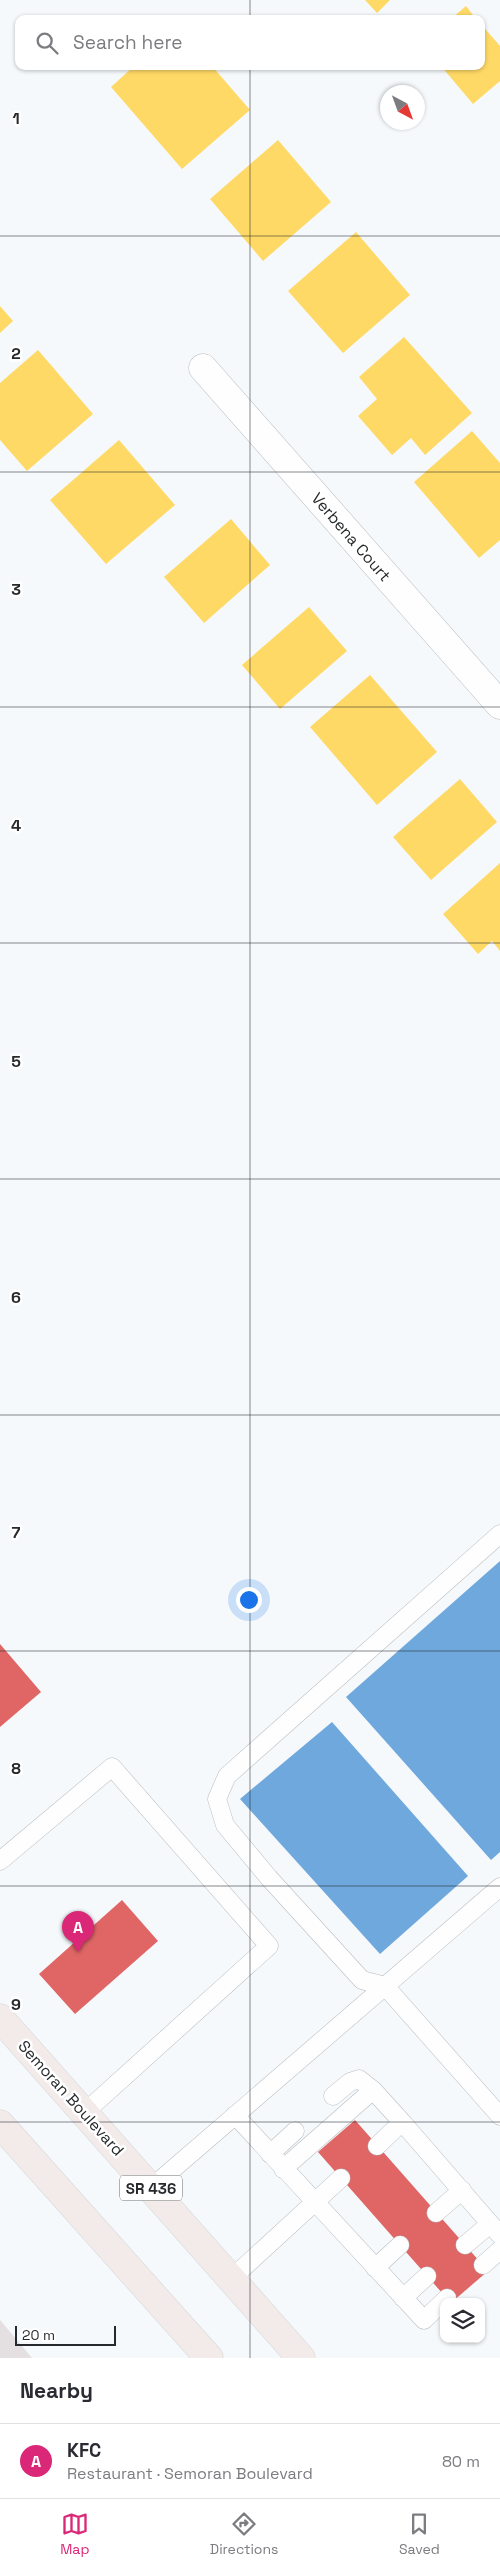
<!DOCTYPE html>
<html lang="en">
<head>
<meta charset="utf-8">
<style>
  :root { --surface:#fff; --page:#f7f7f7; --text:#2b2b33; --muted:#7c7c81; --line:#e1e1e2; --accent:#db2777 }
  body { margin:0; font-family:"Space Grotesk",sans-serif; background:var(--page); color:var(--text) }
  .controls { position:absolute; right:15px; bottom:15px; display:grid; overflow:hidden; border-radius:10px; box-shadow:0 1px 4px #0004 }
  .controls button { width:45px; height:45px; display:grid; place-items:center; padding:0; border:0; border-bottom:1px solid var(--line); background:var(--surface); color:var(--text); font:25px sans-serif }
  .compass { position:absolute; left:380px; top:85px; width:45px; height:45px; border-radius:50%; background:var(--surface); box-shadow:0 1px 4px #0004; rotate:139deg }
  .scale { position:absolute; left:15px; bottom:12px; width:101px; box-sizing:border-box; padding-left:5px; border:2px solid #272a2c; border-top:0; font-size:14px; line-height:18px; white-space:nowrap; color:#272a2c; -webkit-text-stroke:4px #fff; paint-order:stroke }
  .you { position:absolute; left:248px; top:1599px; width:18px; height:18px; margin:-12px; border:4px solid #fff; border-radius:50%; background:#1a73e8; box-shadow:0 0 0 8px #1a73e833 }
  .badge { display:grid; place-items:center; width:32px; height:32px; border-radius:50%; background:var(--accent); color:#fff; font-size:16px; font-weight:700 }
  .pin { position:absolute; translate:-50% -41px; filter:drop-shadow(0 1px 2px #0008) }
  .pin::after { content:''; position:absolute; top:26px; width:18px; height:15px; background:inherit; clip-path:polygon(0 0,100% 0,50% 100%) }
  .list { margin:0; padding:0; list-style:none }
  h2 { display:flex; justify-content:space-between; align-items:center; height:65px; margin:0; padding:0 20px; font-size:21px }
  h2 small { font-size:16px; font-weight:400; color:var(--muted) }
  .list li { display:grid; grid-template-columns:32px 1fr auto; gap:15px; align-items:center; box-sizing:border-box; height:75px; padding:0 20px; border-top:1px solid var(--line) }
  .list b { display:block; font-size:19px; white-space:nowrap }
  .list p { margin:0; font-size:16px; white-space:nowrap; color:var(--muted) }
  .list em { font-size:16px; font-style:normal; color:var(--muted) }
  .icon { flex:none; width:28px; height:28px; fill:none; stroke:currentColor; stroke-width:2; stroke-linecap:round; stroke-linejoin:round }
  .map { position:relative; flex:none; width:500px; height:2358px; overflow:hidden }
  .search { position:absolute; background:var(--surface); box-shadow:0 1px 4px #0004; left:15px; right:15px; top:15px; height:55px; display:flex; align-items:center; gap:12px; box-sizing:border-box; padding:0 18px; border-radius:10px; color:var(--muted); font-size:19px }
  .sheet { height:140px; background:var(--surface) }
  nav { display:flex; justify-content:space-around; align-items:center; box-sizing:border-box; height:70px; border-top:1px solid var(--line); background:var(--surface); font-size:14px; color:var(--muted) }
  nav a { display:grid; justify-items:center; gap:2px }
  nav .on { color:var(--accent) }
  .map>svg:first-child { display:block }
  .homes { fill:#ffd966 }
  .shops { fill:#e06666 }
  .schools { fill:#6fa8dc }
  .building { fill:#e4dfe0 }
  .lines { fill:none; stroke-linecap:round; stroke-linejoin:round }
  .service-casing { stroke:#b9bcbe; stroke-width:19 }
  .minor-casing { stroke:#b9bcbe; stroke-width:29 }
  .primary-casing { stroke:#d4d6d8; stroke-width:29 }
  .service { stroke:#fefeff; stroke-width:18 }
  .minor { stroke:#fefeff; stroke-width:28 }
  .primary { stroke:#f2ebea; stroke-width:28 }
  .grid { fill:none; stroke:#272a2c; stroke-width:1; stroke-opacity:0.55 }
  .labels { text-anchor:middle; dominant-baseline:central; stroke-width:5; stroke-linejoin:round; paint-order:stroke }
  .shield { fill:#fff; stroke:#686a6b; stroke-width:1 }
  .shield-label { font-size:15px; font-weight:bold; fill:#272a2c }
  .street-label { font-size:16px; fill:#272a2c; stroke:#fff }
  .grid-label { font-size:16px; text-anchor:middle; font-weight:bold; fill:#272a2c; stroke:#fff; stroke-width:5; stroke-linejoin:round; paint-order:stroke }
</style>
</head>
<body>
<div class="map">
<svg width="500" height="2358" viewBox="0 0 500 2358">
  <rect width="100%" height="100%" fill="#f5f9fc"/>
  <path class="homes" d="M365,0H390L377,13Z
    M466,6L476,19H451Z
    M481,24L500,46V81L473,104L441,66H481Z
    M134,66H212L250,110L182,169L111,87Z
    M278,140L331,202L263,261L210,199Z
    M356,232L410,295L343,353L288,291Z
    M0,306L13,321L0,333Z
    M404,337L472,413L425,455L411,438L392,455L358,416L377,399L359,377Z
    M38,350L93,414L27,471L0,440V383Z
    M472,431L500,463V540L479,558L414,482Z
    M119,440L175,505L106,564L50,500Z
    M231,519L270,565L204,623L164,577Z
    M309,607L347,651L280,709L242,665Z
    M370,675L437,752L377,805L310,727Z
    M460,779L497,822L431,880L393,837Z
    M500,863V951L492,941L478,954L443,914Z"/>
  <path class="shops" d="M0,1644L41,1692L0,1727Z
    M122,1900L158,1941L75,2014L39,1974Z
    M355,2120L488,2271L452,2302H450L318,2152Z"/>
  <path class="schools" d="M500,1561V1852L491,1860L346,1697Z
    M332,1722L468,1876L380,1954L240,1799Z"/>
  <path class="building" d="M0,2320L32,2358H0Z"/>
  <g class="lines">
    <g class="service-casing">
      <path id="service" d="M500,1534L227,1776L217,1799L225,1825L269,1878L362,1980L385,1986L500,2116
        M0,1861L112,1767L269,1946L84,2113
        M333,2096L350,2082L359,2079L373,2090
        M235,2115L424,2320L447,2298
        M377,2146L402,2122L500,2235
        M270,2154L295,2131
        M283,2169L373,2090L402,2122
        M151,2188L500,1887
        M436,2213L462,2190
        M465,2245L490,2224
        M483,2265L500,2250
        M375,2268L400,2245
        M231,2279L341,2178
        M403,2298L427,2276"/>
    </g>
    <g class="minor-casing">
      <path id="minor" d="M203,368L500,705"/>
    </g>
    <g class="primary-casing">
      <path id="primary" d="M0,2018L301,2358
        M0,2124L209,2358"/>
    </g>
    <use href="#service" class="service"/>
    <use href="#minor" class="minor"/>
    <use href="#primary" class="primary"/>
  </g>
  <path class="grid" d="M250,0V19M250,66V2358M0,236H500M0,472H500M0,707H500M0,943H500M0,1179H500M0,1415H500M0,1651H500M0,1886H500M0,2122H500"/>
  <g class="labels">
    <rect class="shield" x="120" y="2175.5" width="62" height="25" rx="4"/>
    <g class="shield-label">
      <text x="151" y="2188">SR 436</text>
    </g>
    <g class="street-label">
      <text transform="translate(351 537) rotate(49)">Verbena Court</text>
      <text transform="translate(71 2098) rotate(48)">Semoran Boulevard</text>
    </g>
  </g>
  <g class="grid-label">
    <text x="16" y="124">1</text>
    <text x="16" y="359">2</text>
    <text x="16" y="595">3</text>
    <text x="16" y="831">4</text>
    <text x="16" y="1067">5</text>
    <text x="16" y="1303">6</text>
    <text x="16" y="1538">7</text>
    <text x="16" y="1774">8</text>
    <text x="16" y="2010">9</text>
  </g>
</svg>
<div class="controls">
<button><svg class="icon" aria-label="layers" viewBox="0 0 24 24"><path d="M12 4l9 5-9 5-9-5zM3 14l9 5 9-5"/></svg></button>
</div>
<svg class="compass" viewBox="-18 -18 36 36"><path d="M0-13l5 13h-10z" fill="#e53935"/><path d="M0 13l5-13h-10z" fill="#7c7c81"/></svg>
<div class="scale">20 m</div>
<div class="you"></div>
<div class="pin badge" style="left:78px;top:1952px">A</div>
<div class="search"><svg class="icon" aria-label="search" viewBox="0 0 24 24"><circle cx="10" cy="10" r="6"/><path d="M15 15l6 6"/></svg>Search here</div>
</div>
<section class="sheet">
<h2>Nearby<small></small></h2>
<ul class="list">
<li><span class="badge">A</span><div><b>KFC</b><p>Restaurant · Semoran Boulevard</p></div><em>80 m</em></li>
</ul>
</section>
<nav>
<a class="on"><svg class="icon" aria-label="map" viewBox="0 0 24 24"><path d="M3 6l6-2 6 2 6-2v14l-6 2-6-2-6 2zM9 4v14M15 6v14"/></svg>Map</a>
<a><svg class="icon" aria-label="directions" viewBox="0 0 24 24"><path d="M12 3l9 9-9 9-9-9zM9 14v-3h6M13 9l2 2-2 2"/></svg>Directions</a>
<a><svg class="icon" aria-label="saved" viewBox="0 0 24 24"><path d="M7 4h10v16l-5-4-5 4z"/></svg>Saved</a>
</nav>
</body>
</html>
